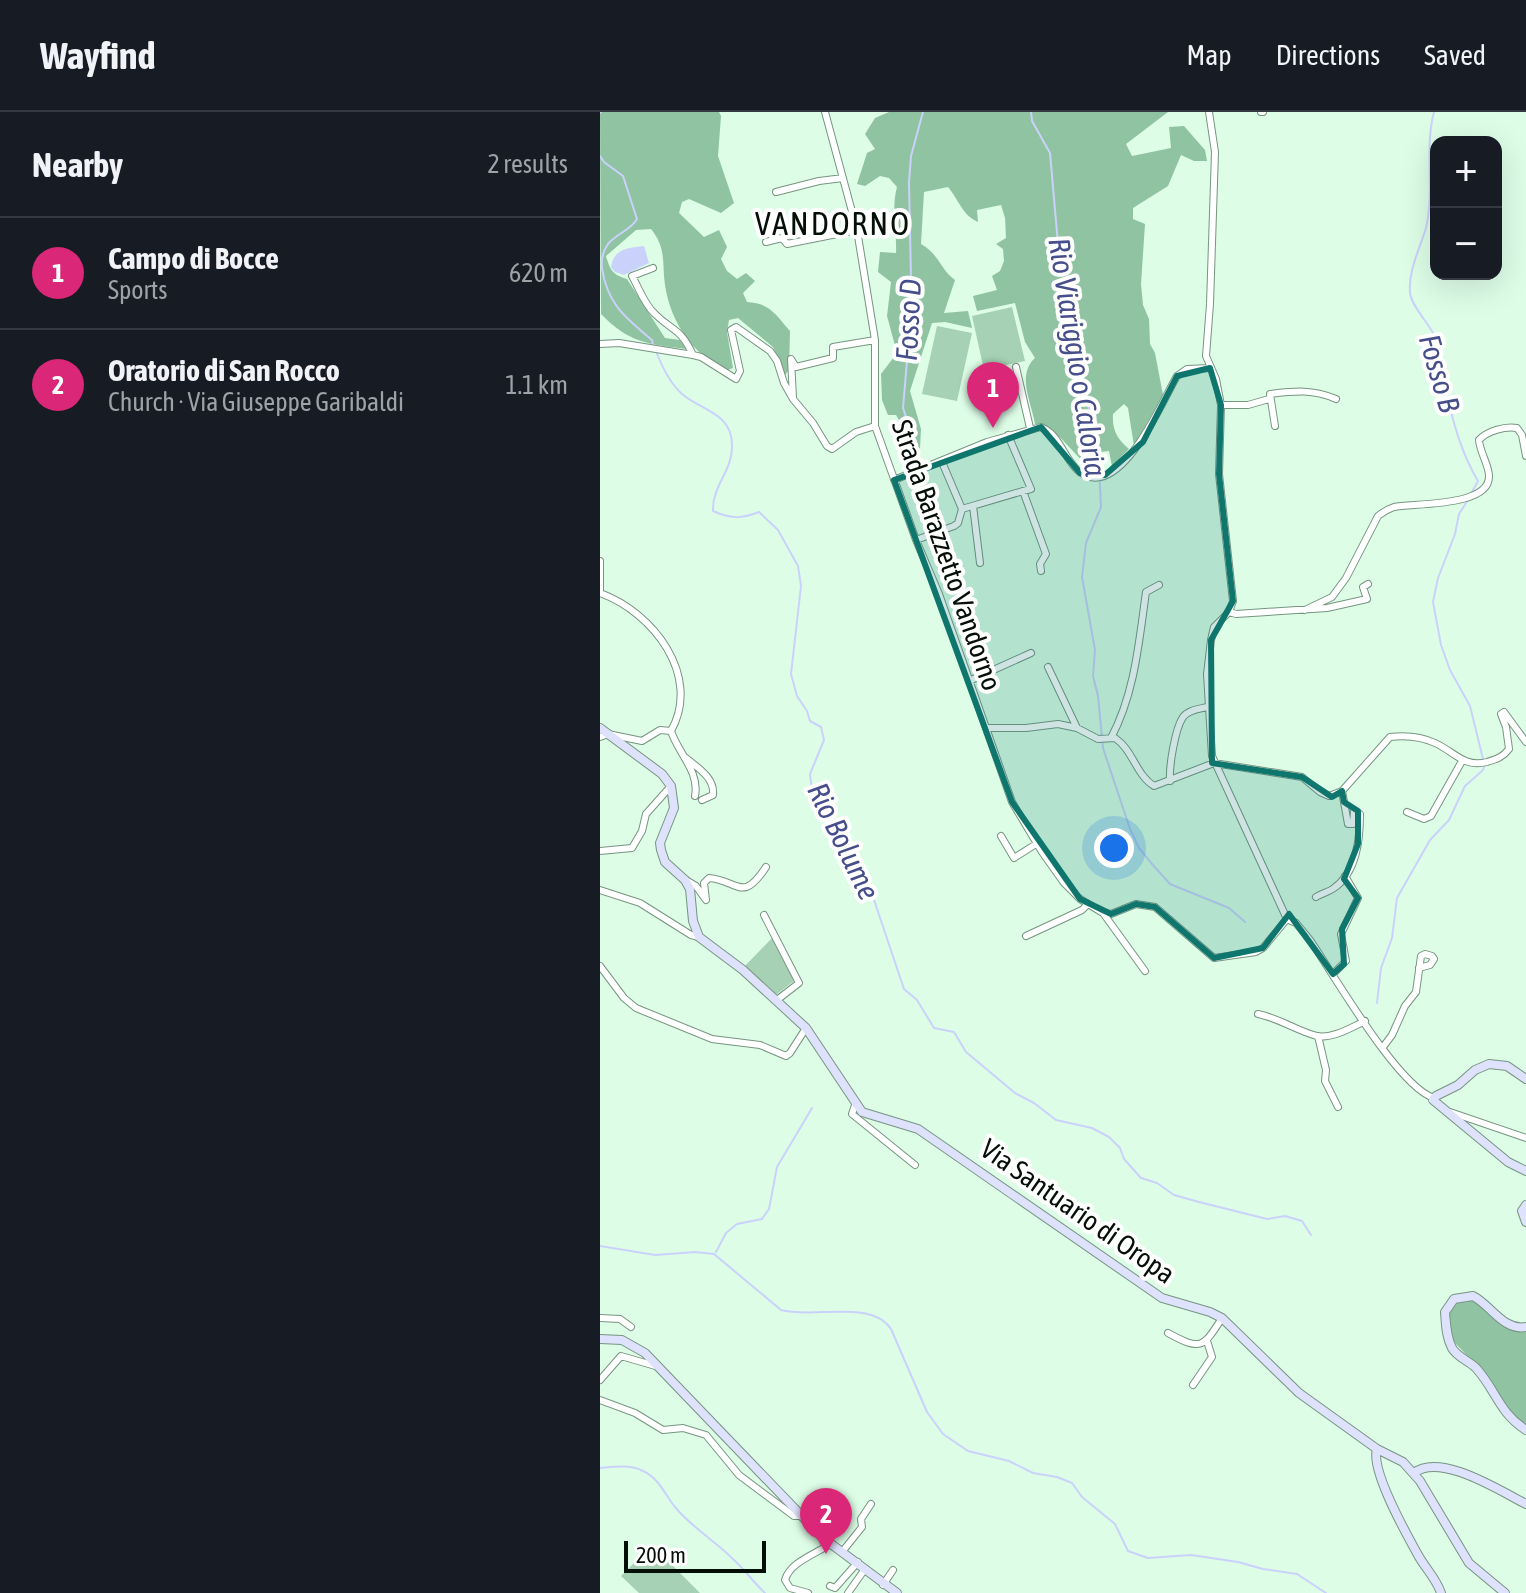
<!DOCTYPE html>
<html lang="en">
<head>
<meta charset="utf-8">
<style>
  :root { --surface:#171b24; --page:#242831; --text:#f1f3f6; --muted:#9ea1a6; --line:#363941; --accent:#db2777 }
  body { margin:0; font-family:"Asap Condensed",sans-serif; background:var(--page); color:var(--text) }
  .controls { position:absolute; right:24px; top:24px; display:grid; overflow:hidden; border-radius:16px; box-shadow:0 8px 32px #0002 }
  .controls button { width:72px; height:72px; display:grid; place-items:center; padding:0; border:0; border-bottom:2px solid var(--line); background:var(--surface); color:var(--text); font:40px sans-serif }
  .scale { position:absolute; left:24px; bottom:20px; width:142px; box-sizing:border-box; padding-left:8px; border:4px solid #050f08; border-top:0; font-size:22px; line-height:28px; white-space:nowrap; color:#050f08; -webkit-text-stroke:6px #fff; paint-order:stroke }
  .you { position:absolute; left:514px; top:736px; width:28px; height:28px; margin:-20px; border:6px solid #fff; border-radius:50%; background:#1a73e8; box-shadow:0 0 0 12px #1a73e833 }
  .badge { display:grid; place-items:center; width:52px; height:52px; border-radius:50%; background:var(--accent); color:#fff; font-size:26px; font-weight:700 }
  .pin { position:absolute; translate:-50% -66px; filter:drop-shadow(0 2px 4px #0008) }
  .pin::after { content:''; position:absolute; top:42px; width:28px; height:24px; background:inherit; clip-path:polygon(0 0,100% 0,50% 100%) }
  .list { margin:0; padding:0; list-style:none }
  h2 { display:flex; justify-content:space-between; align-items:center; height:104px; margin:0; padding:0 32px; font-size:34px }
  h2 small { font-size:26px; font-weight:400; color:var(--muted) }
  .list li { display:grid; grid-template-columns:52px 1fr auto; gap:24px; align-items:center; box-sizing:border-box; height:112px; padding:0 32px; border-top:2px solid var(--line) }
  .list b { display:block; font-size:30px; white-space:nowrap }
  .list p { margin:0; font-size:26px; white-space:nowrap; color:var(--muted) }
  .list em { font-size:26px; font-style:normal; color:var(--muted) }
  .map { position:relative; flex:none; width:926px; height:1481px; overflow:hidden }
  header { display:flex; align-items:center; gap:48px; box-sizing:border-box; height:112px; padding:0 40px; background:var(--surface); border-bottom:2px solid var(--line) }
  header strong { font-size:38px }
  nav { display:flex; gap:44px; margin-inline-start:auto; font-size:28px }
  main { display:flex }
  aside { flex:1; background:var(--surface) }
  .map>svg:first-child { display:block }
  .green { fill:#a6d1b4 }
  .forest { fill:#90c3a1 }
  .water { fill:#cad2fb }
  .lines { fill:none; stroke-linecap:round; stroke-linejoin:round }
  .stream { stroke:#cad2fb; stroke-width:2 }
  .street-casing { stroke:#779581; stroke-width:8 }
  .secondary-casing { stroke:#779581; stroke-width:10 }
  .street { stroke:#fff; stroke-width:6 }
  .secondary { stroke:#dee2fc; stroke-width:8 }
  .marked { fill:#0f766e; fill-opacity:0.2; stroke:#0f766e; stroke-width:6; stroke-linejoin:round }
  .labels { text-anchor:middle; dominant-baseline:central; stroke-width:8; stroke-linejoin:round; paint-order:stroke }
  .street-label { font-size:28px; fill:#050f08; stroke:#fff }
  .water-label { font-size:30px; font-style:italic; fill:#464e8c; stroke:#fff }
  .quarter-label { font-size:32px; letter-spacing:2px; fill:#050f08; stroke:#fff }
</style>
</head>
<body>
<header>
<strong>Wayfind</strong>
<nav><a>Map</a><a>Directions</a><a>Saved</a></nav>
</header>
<main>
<aside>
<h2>Nearby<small>2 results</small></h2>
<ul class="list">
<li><span class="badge">1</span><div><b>Campo di Bocce</b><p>Sports</p></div><em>620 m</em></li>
<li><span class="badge">2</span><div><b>Oratorio di San Rocco</b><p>Church · Via Giuseppe Garibaldi</p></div><em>1.1 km</em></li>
</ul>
</aside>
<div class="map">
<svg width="926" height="1481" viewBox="0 0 926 1481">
  <rect width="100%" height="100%" fill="#ddfde7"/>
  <path class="green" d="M412,195L425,249L384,258L372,204Z
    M337,214L372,221L357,289L322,282Z
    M173,825L195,868L176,883L144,855Z
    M52,1433L100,1481H39L21,1464Z"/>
  <path class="forest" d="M0,0H119L121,4L118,44L134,91L121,101L89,87L82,90L79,101L104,125L119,118L127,135L121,147L127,159L137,167L146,161L155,169L143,181L147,190C170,191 176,203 190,219L189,258L185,263L173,235L138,206L129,208L127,220L133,256L128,258C91,244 67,205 64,164C63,146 64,133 51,117L36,118L6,144C10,158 13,163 27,167L65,226L80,228L86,237C48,232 29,231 1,202Z
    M289,0H568L526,32L532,44L571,36L569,15L584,14L605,38L607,49H594L581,43L568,74L533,96V107L545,112L541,172L543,193L549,207L550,232L555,241L563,283L534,334L528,296L524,292L513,302C512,318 517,327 529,337L512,354L509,339L500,340L503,356L493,358C474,345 456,312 435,312C432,292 416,263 435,246L425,230L415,191L377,199L373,184L397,178L392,164L400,159L404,149L403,137L396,132L406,126L405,106L401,93L377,98L378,110C362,103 359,88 348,75L324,80L321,132C339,142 340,157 355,168L344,201L368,199L372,216L345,210L332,211L310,279L321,317L320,337L313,332L296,303H288L282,288L281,262L297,241L287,204L291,170L278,160L280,140L296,141C297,119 291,97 297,75L289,66L280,64L265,74L257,72L267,41L275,37L265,22L275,6Z
    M873,1188C891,1197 902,1225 926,1218V1314L904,1294L890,1267L852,1228L849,1205L850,1198L855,1190Z"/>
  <path class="water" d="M44,134L49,151L24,163L15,160L11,155C14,136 28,136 44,134Z"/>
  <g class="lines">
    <path class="stream" d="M431,0L432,9L450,41L458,132L478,205L479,242L499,354L501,395L486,431L482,465L495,538L493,564L498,584L503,636L530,717L539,736L552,752L570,772L629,796L645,810
      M834,0C824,38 835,77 826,116C820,136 808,159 810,181C812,195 828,210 834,223C841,238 842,255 845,271C851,305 860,339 878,369L872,380
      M0,1L1,0
      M0,44L4,50L23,64L37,107C30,119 17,121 8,132C3,139 1,148 2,156C7,192 26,206 52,228L53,233
      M56,239C62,255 69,270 82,282C102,299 132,301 132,333C133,359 112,373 113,399C131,407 141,407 159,400L178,418L198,454L201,474L191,562L197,584L207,599L210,609L221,615L224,628L210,662L212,678L216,688L229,703L241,736L253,745L268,770L304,877L317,888L334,916L354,920L366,940L415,981L434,991L456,1008L492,1016L509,1025L520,1036L524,1047L541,1066L557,1071L574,1083L599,1090L667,1107L685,1104L702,1109L711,1123
      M311,320L303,296L307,249L303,223L311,168L309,70L311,44L323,0
      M868,388L859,402L855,422L838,466L833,490L841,533L850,558L870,594L883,647
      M777,891L781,856L792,826L797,786L830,728L849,708L865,674L883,658L885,653
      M0,1134L55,1143L95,1140L114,1142L181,1198C214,1207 271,1187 291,1217L327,1300L343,1322L368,1339L409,1349L433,1361L457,1365L472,1371L482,1385L515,1412L528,1439L548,1446L591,1443L638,1450L663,1457L697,1462L726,1481
      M116,1140L126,1121L137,1112L162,1107L169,1097L177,1055L212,996
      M0,1356C13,1355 30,1352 43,1359C59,1366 65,1383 75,1395C92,1416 117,1430 135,1449C146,1459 154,1471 165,1481"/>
    <g class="street-casing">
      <path id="street" d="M225,0L257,118L275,228V314L316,428L339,482L412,690L442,740L464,771L480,787L503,801L511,802L536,792L555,795L614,846L656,840L663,836L687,807
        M609,0L615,40L610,192L606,244L616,267L621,293L619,362L633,489L629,500L614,515L611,528L607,562L612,644L687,807L696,811L710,828C734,863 798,975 834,986
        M661,0H663
        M176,80L219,69L243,66
        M166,130L182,126L187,132L257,118
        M53,156L32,164C39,176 44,192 55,202C73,220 80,215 93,243
        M0,232L19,231L93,243L101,245L136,267L140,259L131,218L136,215L170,239L177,249L184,271L193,287L213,311L227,334L232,337L256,320L275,314
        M416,255L430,316
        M193,286L191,247L196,255L233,246V235L275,228
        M621,293H648L669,287
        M675,314L670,282C695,279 713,277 736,287
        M408,323L431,377L423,379L446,442L440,452L441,459
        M342,350L362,397
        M294,368L387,330L441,315C461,323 464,349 481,361C522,388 563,287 577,264L587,257L610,256
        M373,394L380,451
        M316,428L354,414L358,411L362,397L423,379
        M0,449V478
        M0,481C53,500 102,564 71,619L60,618L42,629L8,622L0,625
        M705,498L732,485L746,466L778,404C783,400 788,397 794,395C814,391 890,395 889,364C889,353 880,341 879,328C887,319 905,314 917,316L922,323L926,344
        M629,500L636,502L727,496L767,487L763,475L768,472
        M448,555L477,616
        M369,569L431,541
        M387,616H426L458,612L477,616L498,627L515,626C533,638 536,663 554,674L614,651L702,665L720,680L729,684L742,679L790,625C806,623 820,624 835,631C855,640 864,656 887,650C897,647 903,645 909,637L906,615L901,602L904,600L926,630
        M71,619C78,641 100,660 95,684
        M511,626C535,581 539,529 546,480L559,473
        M86,646C98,656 115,666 113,683L102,688
        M570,669C569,654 575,617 583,605C588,598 599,597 607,595
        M807,700L824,707L831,704L862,649
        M401,724L414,746L436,732
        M0,739L32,736L42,719L46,702L71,674
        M86,768L96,774L106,788L104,771L109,766C138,768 142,792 166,755
        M0,778L40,791L91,823L99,825
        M716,785C722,781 729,780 734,776C757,760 760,727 760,702L754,699L753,712H748L742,679
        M503,801L545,859
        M164,803L199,871L177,888
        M426,824L482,798L488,792
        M0,854L24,886L36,896L112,927L160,933L186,944L190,941L206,916
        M733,862L746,849L741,822L758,786L745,764
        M658,902C679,906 697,919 717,924C733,927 752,915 765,909
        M718,924L726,958L725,969L738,995
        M783,935L792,923L805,894L816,880L821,844L825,842L832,844L834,847L830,853L819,856
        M255,993L252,1002L315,1053
        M850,1000L926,1026
        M0,1206L20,1207L31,1215
        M568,1221C601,1239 603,1236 622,1206
        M0,1268L21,1244L59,1255
        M593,1273L612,1245L607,1229
        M0,1288L35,1301L63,1318L83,1316L106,1323L139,1363L194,1404H201
        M242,1440L262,1415L261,1407L271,1392
        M283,1473L293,1458
        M230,1474L235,1476L258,1450
        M208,1481L190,1476L185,1468C190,1450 216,1442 230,1432
        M248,1481L265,1457"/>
    </g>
    <g class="secondary-casing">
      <path id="secondary" d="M0,616L62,662L71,674L74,696L60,731L61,738L65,750L85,768L90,777L93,809L99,825L143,858L206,916L262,1000L318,1017L562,1186L610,1200L622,1206L699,1281L777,1337L803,1350L820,1369L869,1451L905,1481
        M926,967L907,954L889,952L875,958L858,973L836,984L833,988L908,1050L926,1059
        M926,1093L922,1099L926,1110
        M926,1215C903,1219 891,1193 873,1184L854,1187L845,1200C846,1212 846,1225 852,1236C857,1245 869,1249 876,1256C896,1278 899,1301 926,1318
        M0,1227L22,1228L45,1241L223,1426L297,1481
        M777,1337C770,1358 807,1423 818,1443C825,1456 836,1466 841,1481
        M814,1361C840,1340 900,1379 926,1392"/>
    </g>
    <use href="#street" class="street"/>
    <use href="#secondary" class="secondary"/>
  </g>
  <path class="marked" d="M610,256L621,293L619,362L633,489L611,528L612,651L702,665L732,685L742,679L744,690L758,699V732L744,767L758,786L742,817L744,852L733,862L689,802L663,836L614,846L555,795L536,792L511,802L480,787L412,690L294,368L441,315L480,361L505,363L543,330L577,264Z"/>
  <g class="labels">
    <g class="street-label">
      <text transform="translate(347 443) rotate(71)">Strada Barazzetto Vandorno</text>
      <text transform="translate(478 1099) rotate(35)">Via Santuario di Oropa</text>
    </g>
    <g class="water-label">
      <text transform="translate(308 208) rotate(-87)">Fosso D</text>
      <text transform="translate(478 245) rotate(81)">Rio Viariggio o Caloria</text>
      <text transform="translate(840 261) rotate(74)">Fosso B</text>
      <text transform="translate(244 729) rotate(64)">Rio Bolume</text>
    </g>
    <g class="quarter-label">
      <text x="233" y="111">VANDORNO</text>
    </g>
  </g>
</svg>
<div class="controls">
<button>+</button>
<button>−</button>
</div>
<div class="scale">200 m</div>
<div class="you"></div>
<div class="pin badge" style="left:393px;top:316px">1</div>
<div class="pin badge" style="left:226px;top:1442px">2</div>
</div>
</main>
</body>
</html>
